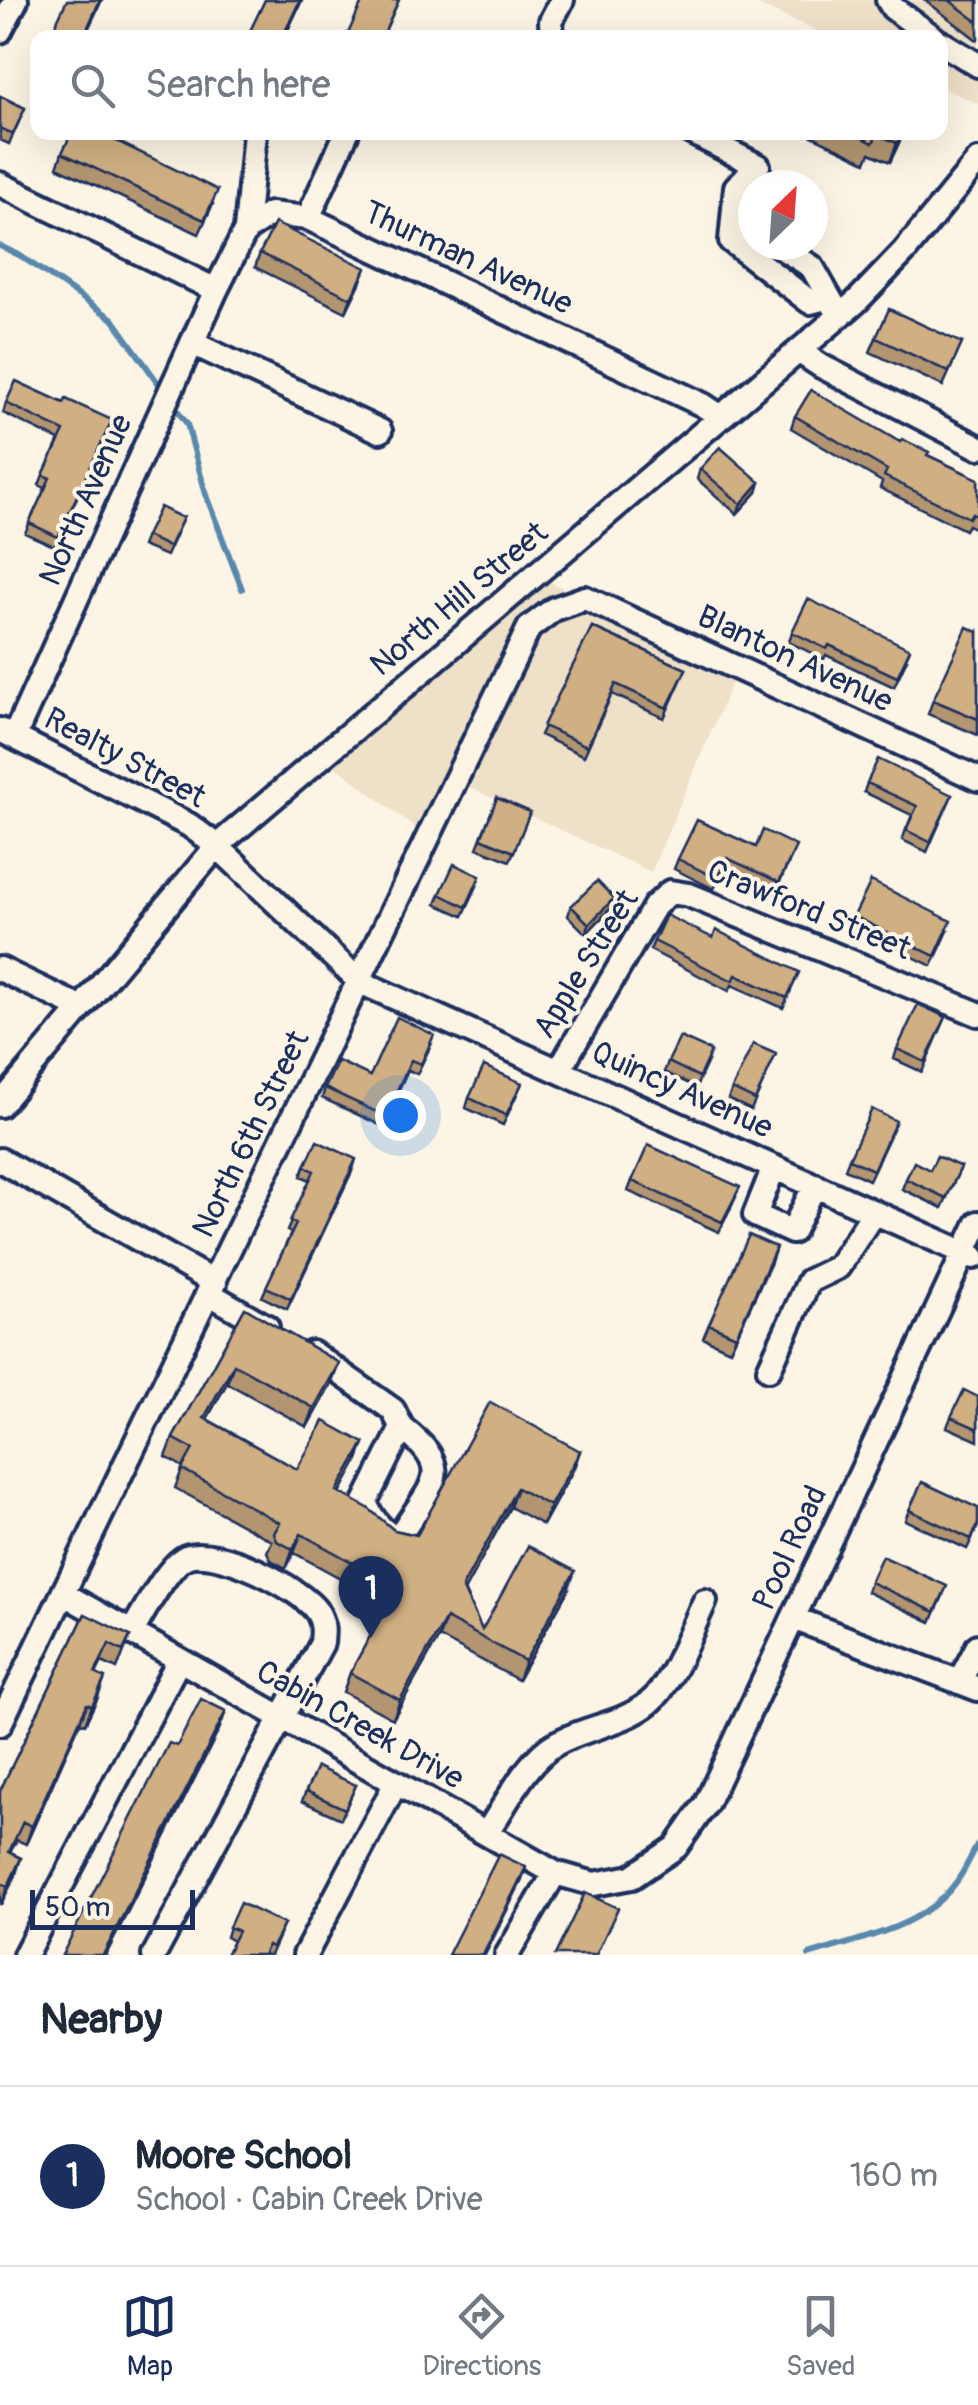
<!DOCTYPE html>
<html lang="en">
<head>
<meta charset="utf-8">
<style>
  :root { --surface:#fff; --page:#f6f6f7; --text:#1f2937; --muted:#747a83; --line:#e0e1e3; --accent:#1b2f5e }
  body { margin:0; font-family:Pangolin,sans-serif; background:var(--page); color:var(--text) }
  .compass { position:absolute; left:738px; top:170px; width:90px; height:90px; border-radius:50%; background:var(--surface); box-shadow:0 10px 40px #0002; rotate:25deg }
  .scale { position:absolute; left:30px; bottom:25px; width:165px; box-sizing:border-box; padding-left:10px; border:5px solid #1b2f5e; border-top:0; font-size:28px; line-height:35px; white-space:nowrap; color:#1b2f5e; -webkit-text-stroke:8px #fcf5e5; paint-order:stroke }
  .you { position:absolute; left:400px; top:1115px; width:35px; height:35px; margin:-25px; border:8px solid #fff; border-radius:50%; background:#1a73e8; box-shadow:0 0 0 15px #1a73e833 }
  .badge { display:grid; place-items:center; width:65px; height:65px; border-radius:50%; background:var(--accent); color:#fff; font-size:32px; font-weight:700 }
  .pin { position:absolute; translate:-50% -82px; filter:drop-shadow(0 2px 5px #0008) }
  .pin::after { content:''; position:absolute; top:52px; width:35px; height:30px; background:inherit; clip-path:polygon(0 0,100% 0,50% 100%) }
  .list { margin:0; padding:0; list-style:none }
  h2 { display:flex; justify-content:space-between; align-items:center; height:130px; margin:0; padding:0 40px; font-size:42px }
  h2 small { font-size:32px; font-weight:400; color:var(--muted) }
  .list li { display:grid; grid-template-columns:65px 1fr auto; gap:30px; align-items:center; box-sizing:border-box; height:180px; padding:0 40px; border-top:2px solid var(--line) }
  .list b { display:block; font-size:38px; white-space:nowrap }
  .list p { margin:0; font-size:32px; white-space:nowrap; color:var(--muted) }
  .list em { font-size:32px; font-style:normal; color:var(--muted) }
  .icon { flex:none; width:55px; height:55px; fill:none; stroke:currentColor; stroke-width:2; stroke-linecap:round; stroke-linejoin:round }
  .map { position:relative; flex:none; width:978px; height:1955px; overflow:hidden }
  .search { position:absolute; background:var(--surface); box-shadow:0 10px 40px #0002; left:30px; right:30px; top:30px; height:110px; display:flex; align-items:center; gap:25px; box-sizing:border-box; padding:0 35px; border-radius:20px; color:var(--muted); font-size:38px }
  .sheet { height:310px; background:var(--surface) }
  nav { display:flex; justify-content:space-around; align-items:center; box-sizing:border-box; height:140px; border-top:2px solid var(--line); background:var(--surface); font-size:28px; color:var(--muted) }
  nav a { display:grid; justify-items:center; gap:5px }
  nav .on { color:var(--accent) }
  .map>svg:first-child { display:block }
  .built { fill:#efe0c8 }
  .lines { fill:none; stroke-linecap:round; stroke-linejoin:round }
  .stream { stroke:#5888ad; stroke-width:6 }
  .minor-casing { stroke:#1b2f5e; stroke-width:30 }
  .minor { stroke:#fcf5e5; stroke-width:22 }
  .wall { fill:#b39671; stroke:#1b2f5e; stroke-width:2.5 }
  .shaded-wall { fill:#927a5c; stroke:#1b2f5e; stroke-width:2.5 }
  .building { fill:#d0af83; stroke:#1b2f5e; stroke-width:2.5 }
  .labels { text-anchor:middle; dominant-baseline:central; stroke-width:8; stroke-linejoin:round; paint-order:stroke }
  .street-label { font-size:32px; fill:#1b2f5e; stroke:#fcf5e5 }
</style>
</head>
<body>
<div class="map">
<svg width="978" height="1955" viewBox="0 0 978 1955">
  <rect width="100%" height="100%" fill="#fcf5e5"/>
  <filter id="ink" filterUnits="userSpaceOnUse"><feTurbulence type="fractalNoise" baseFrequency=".01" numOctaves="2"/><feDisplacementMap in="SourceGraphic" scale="20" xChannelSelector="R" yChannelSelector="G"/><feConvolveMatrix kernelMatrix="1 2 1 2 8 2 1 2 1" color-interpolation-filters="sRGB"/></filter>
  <g filter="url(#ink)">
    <path class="built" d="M747,0H978V104L941,87L940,38L831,37Z
      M547,581L738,668L651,872L458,782L430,839L326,759Z"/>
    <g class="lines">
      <path class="stream" d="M0,246L19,255L113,319L163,390
        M173,404L187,424L207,498L242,589
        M809,1955C859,1939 921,1928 954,1885C964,1873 970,1857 978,1844"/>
      <g class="minor-casing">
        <path id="minor" d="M888,0L893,8L934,38
          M0,31L16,0
          M552,38L551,21L562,0
          M940,42L978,65
          M691,132L758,166
          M758,166L736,187L731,241L810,302L829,297
          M0,184L216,290
          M308,218L347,132
          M246,230L255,132
          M777,245L812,267L834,306
          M192,343L380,431
          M800,352L821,366L978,447
          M0,730L189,825L217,846L360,982L974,1257
          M14,737L216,290L246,230L270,214L308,218L703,405L721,417
          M0,969L79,1007
          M559,1070L655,906L670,892L689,895L978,1014
          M0,1105L217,846L856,302L904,252L978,161
          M0,1160L215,1283
          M774,1167L755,1215L792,1232L815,1185
          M210,1294L267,1327
          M312,1353L393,1410L402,1428L365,1502C370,1516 384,1536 399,1537C430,1485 459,1472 402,1428
          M769,1369L809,1281L838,1267L874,1212
          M64,1594L555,1873L594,1884L632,1877L676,1847L706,1804L978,1223
          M793,1618L978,1689
          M131,1633C143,1614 167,1566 186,1557C216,1545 302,1588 318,1613C324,1623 323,1632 322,1643L154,1955
          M959,1682L978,1646
          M0,1724L529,628L554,609L585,598L978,779
          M486,1834C506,1805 526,1760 557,1743C586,1727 623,1724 649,1703C673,1684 691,1629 705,1601
          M25,1955L179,1660
          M305,1955L396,1783
          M507,1955L555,1873"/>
      </g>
      <use href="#minor" class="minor"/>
    </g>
    <path class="wall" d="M265,0H302L284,38H248Z
      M925,0H978V39L977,40Z
      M0,96L25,108L9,144L0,140Z
      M804,132H904L890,162L870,153L866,162Z
      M62,153L213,204L199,234L57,167Z
      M260,253L360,283L346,312L255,267Z
      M876,338L962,343L943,386L870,352Z
      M6,403L109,430L54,546L25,533L45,488L39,485L43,475L59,440L3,413Z
      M795,416L900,442L978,479V530L968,525L965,530L880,488L882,482L791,428Z
      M700,469L760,482L757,492L737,514L697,479Z
      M183,518L166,556L142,546L146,536Z
      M592,627L686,669L664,718L612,694L584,756L540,735Z
      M792,632L907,659L894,687L826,655L824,659L789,642Z
      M978,632V735L928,714L933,700Z
      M867,783L952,795L927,852L902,840L912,815L864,792Z
      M497,798L530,812L510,861L477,848Z
      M756,847L792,856L775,892L724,868L714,889L674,869L678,859Z
      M477,886L463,916L436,904L440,894Z
      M614,898L611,908L586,934L568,916L571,906Z
      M854,916L948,931L932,966L850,926Z
      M713,938L799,972L783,1008L732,985L729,991L650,950L654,941Z
      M946,1017L922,1072L894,1059L897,1049Z
      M431,1045L417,1074L408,1070L382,1126L322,1098L325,1088L370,1076Z
      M776,1054L751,1110L728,1099L732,1089Z
      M708,1061L696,1087L664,1072L668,1062Z
      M522,1083L503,1125L466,1108L469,1098Z
      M892,1131L869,1180L845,1169L849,1159Z
      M305,1166L353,1169L287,1309L262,1297L291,1233L287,1231L310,1180L301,1176Z
      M961,1167L942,1208L902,1189L906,1179Z
      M632,1181L736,1197L719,1232L628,1191Z
      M771,1262L730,1350L703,1338L709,1324Z
      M245,1308L339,1363L332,1382L307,1427L227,1383L207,1419L297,1469L364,1443L357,1462L340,1493L394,1530L417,1535L580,1451L573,1470L543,1525L510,1507L464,1590L482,1630L568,1590L518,1680L439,1637L393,1719L343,1692L350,1673L388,1604L294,1553L286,1568L271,1560L267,1552L272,1541L175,1488L183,1467L166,1457L173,1438Z
      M978,1397V1441L947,1427L951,1417Z
      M909,1510L978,1526L967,1549L905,1520Z
      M870,1582L943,1596L931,1622L867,1592Z
      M85,1614L130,1636L117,1669L102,1662L96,1674L98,1697L85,1724L80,1722L26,1844L17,1840L10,1853L21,1858L1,1904H0V1791Z
      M356,1785L341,1819L302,1801L306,1791Z
      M284,1924L270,1955H226L233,1941L226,1937L229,1927Z"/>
    <path class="shaded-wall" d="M100,0H102L84,38H83Z
      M300,0H302L284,38H282Z
      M902,132H904L890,162L897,143Z
      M366,268L360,283L346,312L351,298Z
      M760,482L757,492L737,514L741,504Z
      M614,898L611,908L586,934L589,924Z
      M356,1159L353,1169L287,1309L291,1299Z
      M776,1247L771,1262L730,1350L736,1336Z
      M339,1363L332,1382L307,1427L314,1408Z
      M234,1364L227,1383L197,1437L204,1418Z
      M364,1443L357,1462L330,1510L337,1491Z
      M580,1451L573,1470L543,1525L550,1506Z
      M517,1488L510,1507L456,1606L462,1587Z
      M301,1534L294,1553L286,1568L293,1549Z
      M575,1571L568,1590L518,1680L525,1661Z
      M446,1618L439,1637L393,1719L400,1700Z
      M105,1678L98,1697L85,1724L92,1706Z
      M87,1704L80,1722L26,1844L32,1826Z
      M226,1711L219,1730L106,1955H103Z
      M21,1858L15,1877L1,1904L8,1886Z
      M526,1867L521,1882L485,1955H483Z"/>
    <path class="building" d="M67,0H100L83,38H49Z
      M265,0H300L282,38H265L250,31Z
      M363,0H399L382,38H346Z
      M949,0H978V22Z
      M0,96L25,108L13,134L0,128Z
      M72,132H98L218,190L204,220L62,153Z
      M851,132H902L897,143L877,134L873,143Z
      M275,223L366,268L351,298L260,253Z
      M889,309L962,343L949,372L876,338Z
      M16,381L64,403L66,399L112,420L58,537L29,523L50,478L43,475L64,431L6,403Z
      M811,390L900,442L902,439L929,452L927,455L978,479V516L972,513L969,518L884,476L887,470L795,416Z
      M720,447L760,482L741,504L700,469Z
      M160,507L183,518L169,547L146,536Z
      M808,599L910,649L897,677L829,645L827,649L792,632Z
      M592,627L686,669L667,708L616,684L587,746L543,726Z
      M967,627L978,632V719L933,700Z
      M878,759L952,795L930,842L906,830L917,806L867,783Z
      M497,798L530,812L514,852L481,838Z
      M697,820L756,847L763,830L796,846L779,882L727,858L718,879L678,859Z
      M454,864L480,876L466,907L440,894Z
      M597,881L614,898L589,924L571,906Z
      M871,881L951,921L935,956L854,916Z
      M666,915L713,938L716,930L799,972L787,998L736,975L733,981L654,941Z
      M918,1004L946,1017L925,1062L897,1049Z
      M397,1017L434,1035L421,1064L411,1060L385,1116L325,1088L338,1061L370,1076Z
      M680,1037L711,1051L699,1077L668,1062Z
      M753,1044L776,1054L755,1100L732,1089Z
      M484,1066L522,1083L506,1115L469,1098Z
      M872,1109L896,1121L873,1170L849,1159Z
      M317,1141L356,1159L291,1299L266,1287L296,1224L290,1221L314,1171L305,1166Z
      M648,1145L740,1187L722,1222L632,1181Z
      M937,1156L961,1167L946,1198L906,1179L914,1162L930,1170Z
      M749,1235L776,1247L736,1336L709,1324Z
      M245,1308L339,1363L314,1408L234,1364L204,1418L297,1469L324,1421L364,1443L337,1491L368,1508L394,1530L417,1535L490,1402L580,1451L550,1506L517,1488L462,1587L482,1630L528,1546L575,1571L525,1661L446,1618L400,1700L350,1673L397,1587L301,1534L293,1549L277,1541L274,1533L280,1523L182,1469L193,1449L173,1438Z
      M964,1390L978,1397V1429L951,1417Z
      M922,1482L978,1508V1524L971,1539L909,1510Z
      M882,1556L947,1586L935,1612L870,1582Z
      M85,1614L130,1636L123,1651L109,1644L95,1673L105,1678L92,1706L87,1704L32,1826L23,1822L9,1852L21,1858L8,1886L0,1883V1791Z
      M201,1699L226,1711L103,1955H62L169,1743L177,1746Z
      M317,1767L356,1785L345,1809L306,1791Z
      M499,1854L526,1867L483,1955H448Z
      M585,1893L618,1908L596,1955H555Z
      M240,1903L284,1924L272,1947L268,1945L263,1955H226L238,1931L229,1927Z"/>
  </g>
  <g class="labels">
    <g class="street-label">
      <text transform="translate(468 258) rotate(25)">Thurman Avenue</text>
      <text transform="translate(86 500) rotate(-66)">North Avenue</text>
      <text transform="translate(459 599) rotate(-40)">North Hill Street</text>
      <text transform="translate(795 659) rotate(25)">Blanton Avenue</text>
      <text transform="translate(125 758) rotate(28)">Realty Street</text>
      <text transform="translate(809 910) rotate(22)">Crawford Street</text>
      <text transform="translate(586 964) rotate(-58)">Apple Street</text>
      <text transform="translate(682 1090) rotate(24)">Quincy Avenue</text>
      <text transform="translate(251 1134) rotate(-64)">North 6th Street</text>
      <text transform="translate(790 1548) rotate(-65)">Pool Road</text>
      <text transform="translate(360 1725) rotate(29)">Cabin Creek Drive</text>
    </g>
  </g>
</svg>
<svg class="compass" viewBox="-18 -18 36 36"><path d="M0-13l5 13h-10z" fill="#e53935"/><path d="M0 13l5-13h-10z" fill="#747a83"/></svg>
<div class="scale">50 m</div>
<div class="you"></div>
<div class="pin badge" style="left:371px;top:1638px">1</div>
<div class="search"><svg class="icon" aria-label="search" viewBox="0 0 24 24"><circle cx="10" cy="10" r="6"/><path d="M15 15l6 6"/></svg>Search here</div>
</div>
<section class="sheet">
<h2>Nearby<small></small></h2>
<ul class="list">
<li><span class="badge">1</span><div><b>Moore School</b><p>School · Cabin Creek Drive</p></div><em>160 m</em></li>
</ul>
</section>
<nav>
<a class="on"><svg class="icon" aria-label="map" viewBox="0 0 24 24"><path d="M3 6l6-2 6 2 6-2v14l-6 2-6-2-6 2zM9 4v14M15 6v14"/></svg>Map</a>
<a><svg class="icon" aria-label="directions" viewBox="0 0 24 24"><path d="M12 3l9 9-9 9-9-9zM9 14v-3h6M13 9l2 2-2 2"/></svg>Directions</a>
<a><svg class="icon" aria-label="saved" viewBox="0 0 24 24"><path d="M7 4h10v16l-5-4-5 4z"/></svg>Saved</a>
</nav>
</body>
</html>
